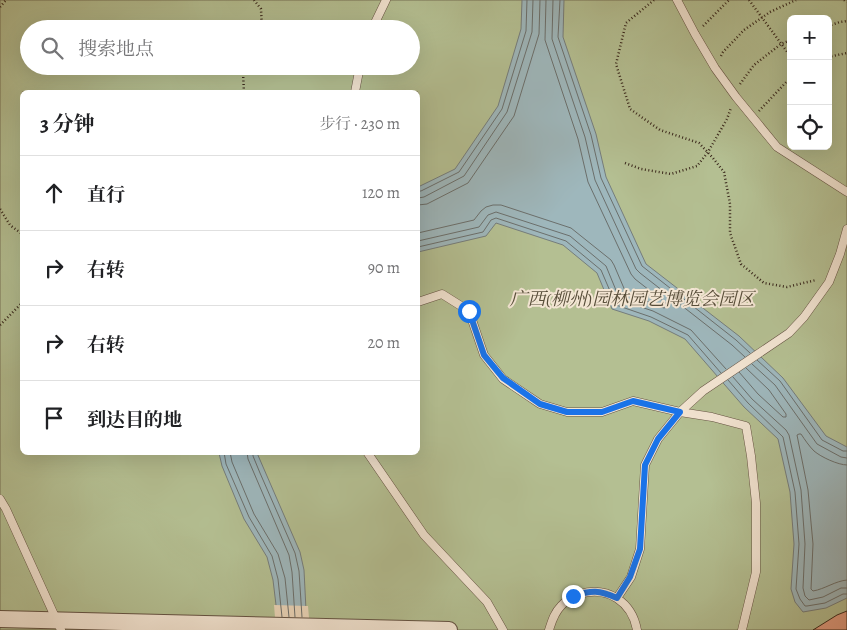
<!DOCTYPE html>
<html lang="zh">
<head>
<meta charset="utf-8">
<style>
  :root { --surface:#fff; --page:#f2f2f2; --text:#202124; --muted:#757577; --line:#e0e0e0 }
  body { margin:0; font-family:Alegreya,"Noto Serif SC",serif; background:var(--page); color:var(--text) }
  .controls { position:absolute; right:15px; top:15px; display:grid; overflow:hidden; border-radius:8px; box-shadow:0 5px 20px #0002 }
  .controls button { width:45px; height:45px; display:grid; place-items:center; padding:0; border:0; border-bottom:1px solid var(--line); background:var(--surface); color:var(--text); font:25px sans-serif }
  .stop { position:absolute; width:15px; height:15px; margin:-11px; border:4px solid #1a73e8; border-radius:50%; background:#fff }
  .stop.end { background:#1a73e8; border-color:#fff; box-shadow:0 1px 5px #0008 }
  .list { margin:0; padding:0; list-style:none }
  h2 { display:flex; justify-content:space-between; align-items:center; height:65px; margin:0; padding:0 20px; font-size:21px }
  h2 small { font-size:16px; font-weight:400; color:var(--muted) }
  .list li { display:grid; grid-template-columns:32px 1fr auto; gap:15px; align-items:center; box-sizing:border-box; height:75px; padding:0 20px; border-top:1px solid var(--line) }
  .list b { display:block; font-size:19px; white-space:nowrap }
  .list em { font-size:16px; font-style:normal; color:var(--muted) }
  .icon { flex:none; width:28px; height:28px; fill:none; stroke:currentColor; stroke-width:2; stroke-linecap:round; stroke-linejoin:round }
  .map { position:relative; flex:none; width:847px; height:630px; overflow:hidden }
  .search { position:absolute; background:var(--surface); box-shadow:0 5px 20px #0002; left:20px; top:20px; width:400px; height:55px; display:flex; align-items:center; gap:12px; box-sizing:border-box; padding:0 18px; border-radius:28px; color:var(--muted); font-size:19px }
  .panel { position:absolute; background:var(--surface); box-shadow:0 5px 20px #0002; left:20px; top:90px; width:400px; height:365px; border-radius:8px }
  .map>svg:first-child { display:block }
  .green { fill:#b4bf92; stroke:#767356; fill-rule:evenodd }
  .water { fill:#9eb7bc; stroke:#757d7c }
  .pier { fill:#ecd7bb }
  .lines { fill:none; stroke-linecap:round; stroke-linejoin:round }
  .shore { stroke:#6b6f6c; stroke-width:1 }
  .building { fill:#e59d82; stroke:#38271b }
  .lane-casing { stroke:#655343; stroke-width:9 }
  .street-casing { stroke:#655343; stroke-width:18 }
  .path { stroke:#38271b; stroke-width:2.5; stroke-dasharray:1 2.5; stroke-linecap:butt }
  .lane { stroke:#f3e5d3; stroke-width:8 }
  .street { stroke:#f3e5d3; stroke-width:16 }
  .route { stroke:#1a73e8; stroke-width:6 }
  .labels { text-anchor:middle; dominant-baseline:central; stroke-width:4; stroke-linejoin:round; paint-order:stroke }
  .park-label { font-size:18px; font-style:italic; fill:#574d39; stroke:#f3e5d3 }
</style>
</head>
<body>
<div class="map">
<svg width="847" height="630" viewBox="0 0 847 630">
  <rect width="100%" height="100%" fill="#ecd7bb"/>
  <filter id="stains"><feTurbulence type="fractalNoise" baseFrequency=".004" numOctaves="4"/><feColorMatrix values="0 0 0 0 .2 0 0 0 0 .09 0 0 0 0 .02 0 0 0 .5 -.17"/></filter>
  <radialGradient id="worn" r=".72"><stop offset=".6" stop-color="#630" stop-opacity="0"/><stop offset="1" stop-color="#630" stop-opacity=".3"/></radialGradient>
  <path class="green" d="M0,0H847V630H0ZM791,19H828V146H791ZM29,29H411V66H29ZM22,92H418V452H22Z"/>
  <path class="water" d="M522,0H564L563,37L596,134L606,177L646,264L739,336L783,378L826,436L847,447V598L826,608L803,612L795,602L791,589L794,544L790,492L778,439L744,407L685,339L649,321L612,309L597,273L563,245L496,223L486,236L418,252V187L455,169L498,106L521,29Z
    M219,453H257L300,552L304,570L307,630H279L273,580L267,557L244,519L222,466Z"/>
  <path class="pier" d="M274,605L308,606L310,630H276Z"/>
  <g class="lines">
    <path class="shore" d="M553,0L552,39L585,137L595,180L636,269L640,273L732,345L745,357
      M560,0L558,37L591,135L601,178L642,266L736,340L750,353
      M418,191H421L459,172L502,109L526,31L527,0
      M418,198L424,197L464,176L507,112L532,32L533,0
      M418,205L427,204L468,183L514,116L539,34L540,0
      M418,233L474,220L481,211L486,207L493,205H501L571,228L611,260L614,265L626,293L664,308L667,307V304L635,279L631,274L588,182L578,139L545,40L546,0
      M418,241L479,227L488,215L496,212L570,236L606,266L620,300L653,311L691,330L726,369
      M418,247L483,232L491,220L496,218L566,241L601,270L616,305L651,317L688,335L721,373
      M757,360L780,381L822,440L843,451H847
      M752,364L775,385L817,444L841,457L847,458
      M739,372L758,394L783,417H786V414L769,390L746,368
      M733,377L752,399L786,430L789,435L801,490L805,544L803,588L805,596L809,600L823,597L841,588H847
      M728,380L748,403L783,437L795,492L799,544L796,589L800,599L805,606H807L825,603L843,594H847
      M224,452L226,464L249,517L272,556L278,579L282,617
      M230,452L232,462L254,514L278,554L285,578L289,617
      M247,452L248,459L289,555L292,572L295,617
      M253,452V456L260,473L295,553L299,571L302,617
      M847,465C838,465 821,457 814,451C809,446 805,440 801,434H799L797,435L808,490L813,544L811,589L813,591C825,589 835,581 847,580"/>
  </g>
  <path class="building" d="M847,611V630H813L837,615Z"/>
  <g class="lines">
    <g class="lane-casing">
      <path id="lane" d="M677,0L695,34L715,68L736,97L777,147L847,192
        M372,29L386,0
        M355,92L360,66
        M418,302L442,294L469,311L484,355L503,379L540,404L567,412H602L633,401L680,412L712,417L746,426L751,456L756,503V572L742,630
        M367,452L424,535L487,602L503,630
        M0,499L6,509L61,630
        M617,598L631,577L640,549L645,465L658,439L680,412L703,391L789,333L804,317L829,282L840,254L847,229
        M549,630C552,621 554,613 561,606C566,600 573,596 580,594C608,586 632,602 637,630"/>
    </g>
    <g class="street-casing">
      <path id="street" d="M0,619L449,630"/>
    </g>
    <path class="path" d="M254,0L261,9L262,29
      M654,0L626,23L616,64L630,109L660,130L699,143L713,158L724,172L730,204V233L741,264L764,283L787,287L816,280
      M749,0L791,57
      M844,0L847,2
      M0,7L6,0
      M703,26L729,0
      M828,26L840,22L847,21
      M721,56L723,52L744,30L770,12L796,0
      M828,57L847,53
      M740,84L754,65L781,44L791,40
      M244,92L243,73L247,66
      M759,111L791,77
      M625,163L641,169L671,174L697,166L708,152L727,119L731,108
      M0,209L10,225L22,234
      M0,325L22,303"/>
    <use href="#lane" class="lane"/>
    <use href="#street" class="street"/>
  </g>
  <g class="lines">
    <path class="route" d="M469,311L484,355L503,378L540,404L567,412H602L633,401L680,412L658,439L645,465L640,549L630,577L617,598C599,590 592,590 573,596"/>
  </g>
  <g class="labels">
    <g class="park-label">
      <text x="632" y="299">广西(柳州)园林园艺博览会园区</text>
    </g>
  </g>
  <rect width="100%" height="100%" filter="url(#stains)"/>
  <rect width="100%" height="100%" fill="url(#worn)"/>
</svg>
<div class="controls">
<button>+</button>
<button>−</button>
<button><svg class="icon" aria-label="locate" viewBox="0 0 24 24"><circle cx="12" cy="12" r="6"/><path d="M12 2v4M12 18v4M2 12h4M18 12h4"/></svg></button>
</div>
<div class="stop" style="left:469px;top:311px"></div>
<div class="stop end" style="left:573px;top:596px"></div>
<div class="search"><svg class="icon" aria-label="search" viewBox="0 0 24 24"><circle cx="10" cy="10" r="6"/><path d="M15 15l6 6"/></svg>搜索地点</div>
<section class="panel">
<h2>3 分钟<small>步行 · 230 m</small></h2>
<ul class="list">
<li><svg class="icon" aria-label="ahead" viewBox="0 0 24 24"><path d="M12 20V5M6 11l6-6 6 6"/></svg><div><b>直行</b></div><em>120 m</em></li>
<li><svg class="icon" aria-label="right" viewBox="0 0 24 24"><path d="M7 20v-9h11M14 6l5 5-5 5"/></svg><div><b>右转</b></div><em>90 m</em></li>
<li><svg class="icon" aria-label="right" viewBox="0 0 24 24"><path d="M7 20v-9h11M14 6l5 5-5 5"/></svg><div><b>右转</b></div><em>20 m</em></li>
<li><svg class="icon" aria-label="arrive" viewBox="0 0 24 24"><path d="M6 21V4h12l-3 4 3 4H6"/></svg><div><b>到达目的地</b></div></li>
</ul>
</section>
</div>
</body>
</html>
